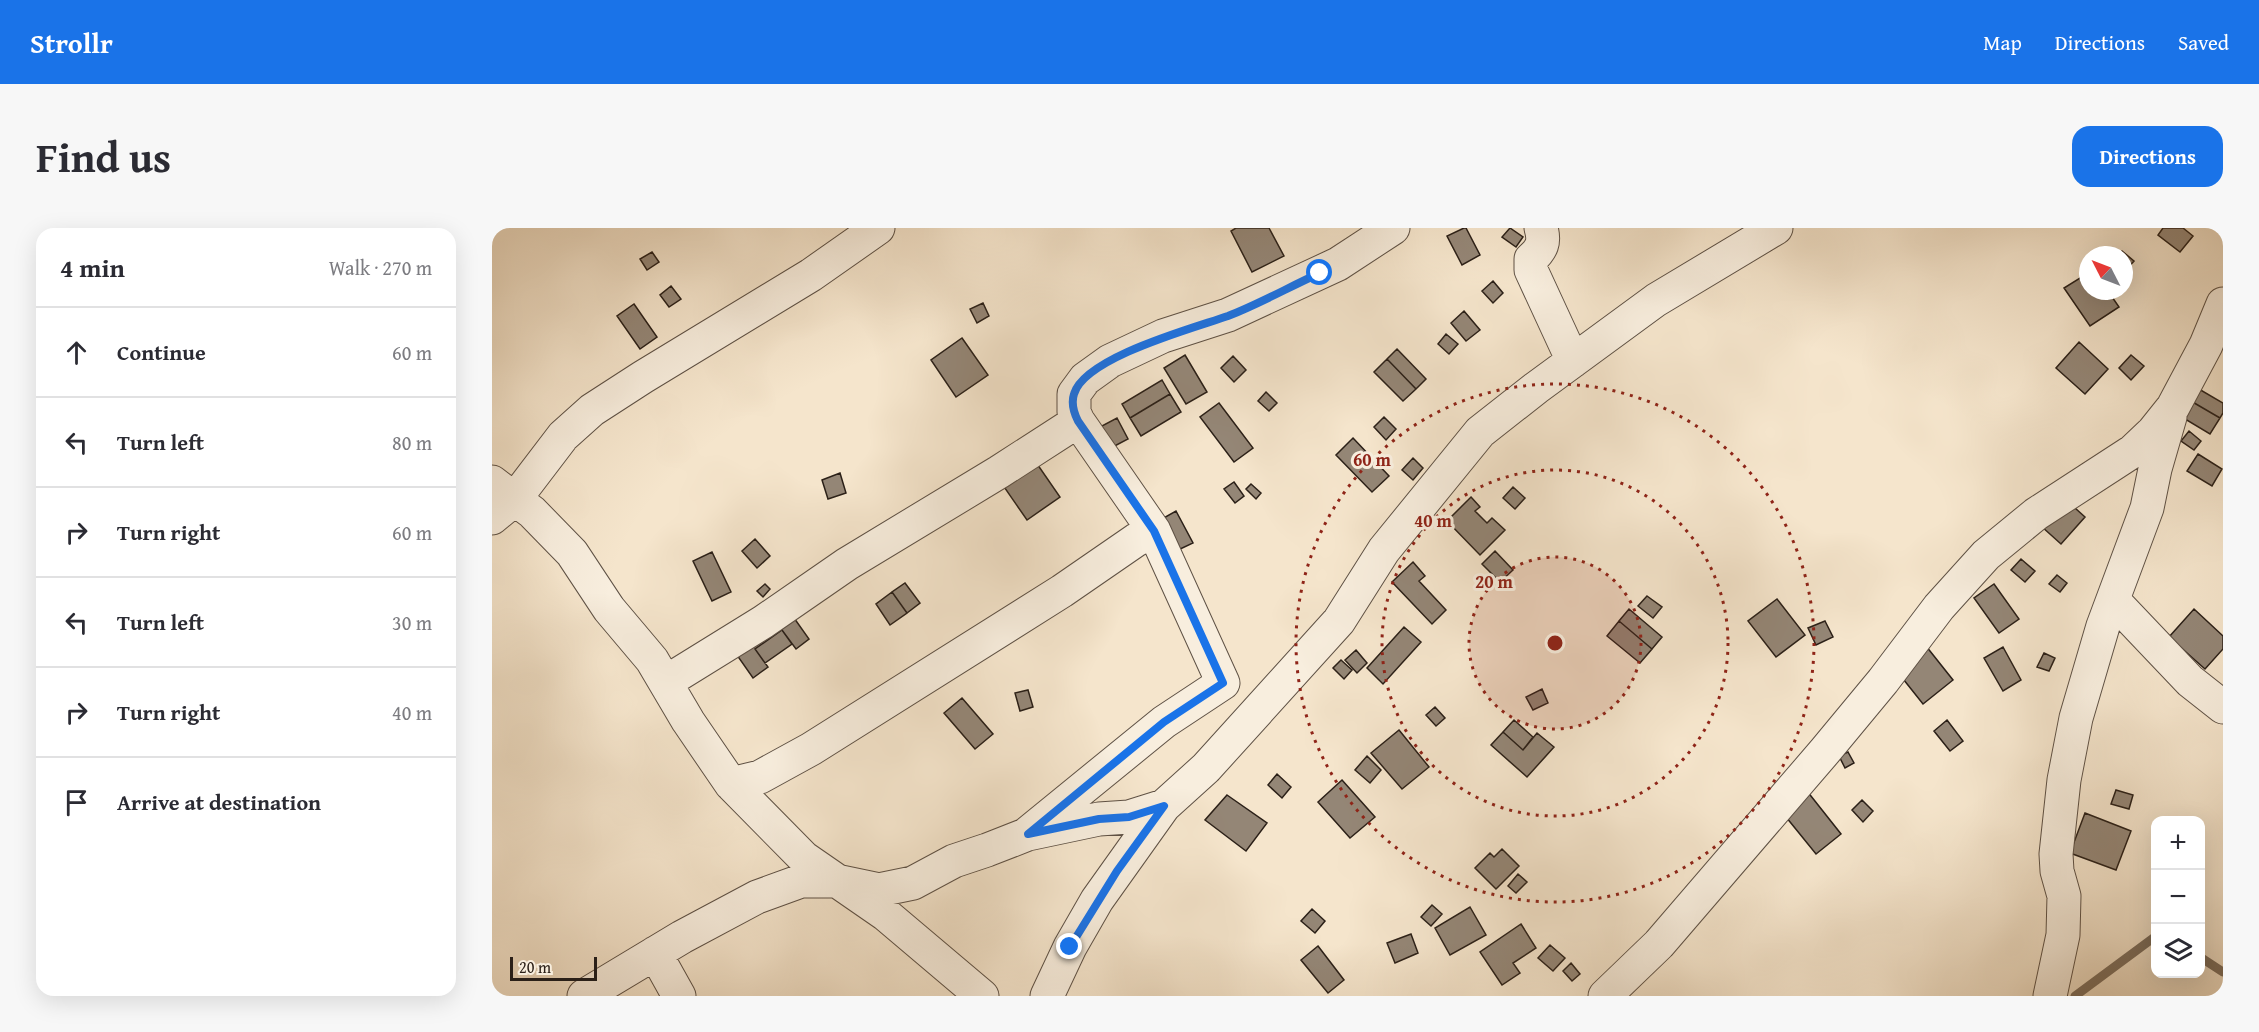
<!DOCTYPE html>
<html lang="en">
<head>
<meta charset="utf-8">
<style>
  :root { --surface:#fff; --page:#f7f7f7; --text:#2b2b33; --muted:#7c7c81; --line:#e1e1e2; --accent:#1a73e8 }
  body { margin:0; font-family:"Gentium Book Plus",serif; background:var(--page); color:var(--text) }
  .controls { position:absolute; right:18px; bottom:18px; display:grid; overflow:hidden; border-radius:12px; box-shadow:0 6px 24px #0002 }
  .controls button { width:54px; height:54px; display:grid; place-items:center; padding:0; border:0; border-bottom:2px solid var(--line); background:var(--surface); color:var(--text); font:30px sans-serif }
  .compass { position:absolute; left:1587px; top:18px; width:54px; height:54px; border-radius:50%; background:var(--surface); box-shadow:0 6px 24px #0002; rotate:312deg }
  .scale { position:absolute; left:18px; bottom:15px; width:87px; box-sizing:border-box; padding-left:6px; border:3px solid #2b2018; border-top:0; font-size:16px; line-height:21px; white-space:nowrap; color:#2b2018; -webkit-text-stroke:4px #f8eede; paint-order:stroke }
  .stop { position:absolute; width:18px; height:18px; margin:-14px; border:4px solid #1a73e8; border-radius:50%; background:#fff }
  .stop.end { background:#1a73e8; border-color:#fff; box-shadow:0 2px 6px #0008 }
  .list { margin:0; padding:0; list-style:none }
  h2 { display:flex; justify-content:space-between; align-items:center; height:78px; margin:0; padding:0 24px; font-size:26px }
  h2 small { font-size:20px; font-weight:400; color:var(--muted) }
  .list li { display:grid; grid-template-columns:39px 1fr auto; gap:18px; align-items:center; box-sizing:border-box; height:90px; padding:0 24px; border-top:2px solid var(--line) }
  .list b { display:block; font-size:22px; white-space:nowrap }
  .list em { font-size:20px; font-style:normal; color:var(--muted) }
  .icon { flex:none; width:33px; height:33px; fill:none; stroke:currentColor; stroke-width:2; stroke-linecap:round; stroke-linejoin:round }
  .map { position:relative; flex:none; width:1731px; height:768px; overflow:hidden; border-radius:18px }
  header { display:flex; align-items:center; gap:36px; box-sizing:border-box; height:84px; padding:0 30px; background:var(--accent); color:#fff }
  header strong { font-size:28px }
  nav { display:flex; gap:33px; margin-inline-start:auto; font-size:21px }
  .intro { display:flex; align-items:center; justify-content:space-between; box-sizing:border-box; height:144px; padding:0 36px }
  h1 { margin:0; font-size:42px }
  .button { padding:15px 27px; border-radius:18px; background:var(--accent); color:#fff; font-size:21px; font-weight:700 }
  main { display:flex; gap:36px; padding:0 36px }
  aside { flex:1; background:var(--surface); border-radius:18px; box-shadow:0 6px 24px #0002 }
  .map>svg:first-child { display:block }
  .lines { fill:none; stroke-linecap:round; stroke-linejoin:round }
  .stream { stroke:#7b6e5f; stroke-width:9 }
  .building { fill:#948676; stroke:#2b2018; stroke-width:1.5 }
  .minor-casing { stroke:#5e5145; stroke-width:35 }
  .minor { stroke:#f8eede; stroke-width:33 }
  .route { stroke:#1a73e8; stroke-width:8 }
  .ring { fill:none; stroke:#8f2418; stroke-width:3; stroke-dasharray:3 6 }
  .centre { fill:#8f2418; stroke:#f8eede; stroke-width:3 }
  .ring-label { font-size:18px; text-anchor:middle; font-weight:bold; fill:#8f2418; stroke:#f8eede; stroke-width:6; stroke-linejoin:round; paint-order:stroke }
</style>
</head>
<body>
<header>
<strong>Strollr</strong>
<nav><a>Map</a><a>Directions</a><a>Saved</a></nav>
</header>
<div class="intro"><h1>Find us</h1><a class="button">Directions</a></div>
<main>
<aside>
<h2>4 min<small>Walk · 270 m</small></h2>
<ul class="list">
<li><svg class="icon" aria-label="ahead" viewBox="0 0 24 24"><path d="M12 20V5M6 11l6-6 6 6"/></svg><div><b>Continue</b></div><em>60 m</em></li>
<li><svg class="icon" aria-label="left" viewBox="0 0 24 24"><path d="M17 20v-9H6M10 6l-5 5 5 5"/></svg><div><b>Turn left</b></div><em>80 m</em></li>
<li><svg class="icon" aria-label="right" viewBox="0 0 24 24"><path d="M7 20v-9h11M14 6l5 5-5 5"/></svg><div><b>Turn right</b></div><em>60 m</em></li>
<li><svg class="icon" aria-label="left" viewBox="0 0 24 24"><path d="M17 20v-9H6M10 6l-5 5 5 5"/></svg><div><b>Turn left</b></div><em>30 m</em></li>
<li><svg class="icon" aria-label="right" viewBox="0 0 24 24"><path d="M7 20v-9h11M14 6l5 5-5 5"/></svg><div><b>Turn right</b></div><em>40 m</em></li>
<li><svg class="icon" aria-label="arrive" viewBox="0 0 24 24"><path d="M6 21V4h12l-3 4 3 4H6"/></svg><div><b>Arrive at destination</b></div></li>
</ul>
</aside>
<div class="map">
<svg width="1731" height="768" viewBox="0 0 1731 768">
  <rect width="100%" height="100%" fill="#f5e5cc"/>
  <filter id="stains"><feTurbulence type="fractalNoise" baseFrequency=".00333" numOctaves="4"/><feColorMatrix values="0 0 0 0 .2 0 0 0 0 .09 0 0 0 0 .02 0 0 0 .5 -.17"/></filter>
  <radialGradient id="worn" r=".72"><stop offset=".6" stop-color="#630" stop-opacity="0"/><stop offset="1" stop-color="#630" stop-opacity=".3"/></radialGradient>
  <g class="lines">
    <path class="stream" d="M1708,729L1731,744
      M1583,768L1664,708"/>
  </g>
  <path class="building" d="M744,0H777L792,28L760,44L739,3Z
    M972,0H974L988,27L970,37L955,8Z
    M1018,0L1031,9L1024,19L1010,9Z
    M1671,0H1691L1701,8L1688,24L1666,7Z
    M1630,23L1642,33L1633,43L1632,27H1626Z
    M160,24L167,34L155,42L148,31Z
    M1596,45V63H1616L1627,79L1598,98L1572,60Z
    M1001,53L1011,65L1001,75L990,63Z
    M179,58L189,71L177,79L168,67Z
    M491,75L497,88L485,95L478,81Z
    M142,76L165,109L148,121L125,88Z
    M972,83L988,102L974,113L959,95Z
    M954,106L966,116L957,126L946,116Z
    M470,110L496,147L464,169L439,132Z
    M1587,114L1616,141L1593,166L1564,140Z
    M905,121L934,151L924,161L895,131Z
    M693,127L715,164L694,176L672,140Z
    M1639,127L1652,138L1639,152L1627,140Z
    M741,128L754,142L742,154L729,140Z
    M895,131L924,161L911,173L882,144Z
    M670,152L678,166L638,190L630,176Z
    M1700,157L1731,175V185L1728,190L1692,169Z
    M774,164L785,175L777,183L766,173Z
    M678,166L689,184L649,208L638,190Z
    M1692,169L1728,190L1718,206L1683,185Z
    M727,175L761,220L742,234L708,189Z
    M892,189L904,201L894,212L882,199Z
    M625,190L636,211L617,221L606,200Z
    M1697,203L1709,213L1702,222L1689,213Z
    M861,210L897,248L880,264L844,227Z
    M1706,226L1730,241L1720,258L1695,243Z
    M541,230L568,269L535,292L508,253Z
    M921,230L931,240L921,252L910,242Z
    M348,245L354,265L336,271L330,252Z
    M742,254L752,268L743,275L732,261Z
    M759,256L769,265L764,271L754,261Z
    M1021,259L1033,270L1023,281L1011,270Z
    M979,269L988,279L983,283L995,295L1000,290L1013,302L988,327L955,293Z
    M1573,271L1593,289L1569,316L1549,298Z
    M684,283L701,315L684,323L668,292Z
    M263,311L278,328L265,340L250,323Z
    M1003,323L1021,342L1008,354L990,336Z
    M220,324L239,364L220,373L201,333Z
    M1529,331L1543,343L1533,354L1519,342Z
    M921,334L933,348L927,353L954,382L940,396L900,354Z
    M1565,347L1575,355L1568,364L1557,356Z
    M413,355L428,375L415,385L400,364Z
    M273,356L278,361L271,369L265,363Z
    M1502,356L1527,391L1507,405L1482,370Z
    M400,364L415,385L398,397L384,376Z
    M1155,368L1170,379L1161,390L1146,378Z
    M1285,371L1313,407L1284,429L1256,393Z
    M295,380L317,411L304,421L290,402L263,421L276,439L261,450L240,420Z
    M1137,381L1170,409L1160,421L1127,393Z
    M1702,381L1731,408V421L1713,441L1677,409Z
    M1127,393L1160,421L1148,435L1115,408Z
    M1333,393L1341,409L1324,417L1316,400Z
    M912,399L929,414L891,456L875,440Z
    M290,402L300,416L273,435L263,421Z
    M1434,418L1461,452L1431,476L1404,442Z
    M1511,419L1529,452L1511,463L1492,430Z
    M864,422L875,435L865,445L853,432Z
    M1552,425L1563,430L1557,443L1545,439Z
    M849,432L860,442L852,451L841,440Z
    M1050,461L1056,475L1041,482L1034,469Z
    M536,462L541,479L528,483L523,465Z
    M470,470L501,506L483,521L452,485Z
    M943,479L953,490L944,498L934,487Z
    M1022,492L1041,509L1031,522L1011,504Z
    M1455,492L1471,513L1458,523L1442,503Z
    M907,502L937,539L910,561L879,525Z
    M1011,504L1031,522L1045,505L1062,519L1035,549L999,517Z
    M1356,524L1362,535L1353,540L1347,528Z
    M875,528L889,542L878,555L863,542Z
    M785,546L799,559L790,570L776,557Z
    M850,552L883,589L858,610L826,574Z
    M1624,562L1641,567L1637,581L1619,576Z
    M1315,563L1349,606L1324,626L1290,584Z
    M735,567L775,595L754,623L713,592Z
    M1370,572L1381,583L1371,594L1360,582Z
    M1593,585L1639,603L1624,642L1578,625Z
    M1010,621L1027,638L1004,661L983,640L998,625L1002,629Z
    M1026,646L1035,654L1024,665L1016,658Z
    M940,677L950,686L939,698L929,689Z
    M978,679L994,707L958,727L943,700Z
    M820,681L833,693L823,705L809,693Z
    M1029,696L1044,720L1021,735L1028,745L1010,757L988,724Z
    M919,706L926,725L903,735L895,715Z
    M1058,717L1073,730L1061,743L1046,730Z
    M826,718L852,752L836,765L809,732Z
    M1079,735L1088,746L1080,753L1071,743Z"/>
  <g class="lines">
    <g class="minor-casing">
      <path id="minor" d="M1049,0C1053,14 1050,21 1039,31V42L1081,133
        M0,254L40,284L80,325L117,381L160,432L196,493L239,556L312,630L393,686L490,768
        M0,290L23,271L71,208L100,182L151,149L319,47L386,0
        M1621,372L1698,453L1731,479
        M174,454L271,394L355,336L507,244L586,193
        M239,556L268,549L319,521L570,363L644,312L662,303
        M537,604L672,494L731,455L662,303L586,193L582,184V166L593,151L618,133L671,108L736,87L846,36L901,0
        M163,725L187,768
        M92,768L190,709L265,669L309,653H344L387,662L421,655L462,633L495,622L536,606L607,591L637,589L672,578L714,540L847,393L892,322L988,204L1044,160L1164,72L1284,0
        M555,768L578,719L605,672L672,578
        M1113,768L1167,716L1333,523L1391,453L1447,379L1494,327L1544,286L1641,223L1661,204L1681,179L1714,117L1731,76
        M1558,768L1571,707L1572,668L1565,643L1564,626L1572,552L1584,490L1611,398L1655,280L1663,241L1678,189"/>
    </g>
    <use href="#minor" class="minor"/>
  </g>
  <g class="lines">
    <path class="route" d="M578,719L625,643L672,578L637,589L607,591L536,606L672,494L731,455L662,303L586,193C582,185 579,175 582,166C593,129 702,100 736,88C767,76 797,59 828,45"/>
  </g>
  <circle cx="1063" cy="415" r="86" fill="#8f2418" fill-opacity=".12"/>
  <g class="ring">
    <circle cx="1063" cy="415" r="86"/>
    <circle cx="1063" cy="415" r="173"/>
    <circle cx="1063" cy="415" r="259"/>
  </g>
  <circle cx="1063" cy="415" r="9" class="centre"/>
  <g class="ring-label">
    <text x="880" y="238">60 m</text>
    <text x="941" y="299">40 m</text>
    <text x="1002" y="360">20 m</text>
  </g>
  <rect width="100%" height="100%" filter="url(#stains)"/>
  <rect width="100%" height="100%" fill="url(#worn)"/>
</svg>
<div class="controls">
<button>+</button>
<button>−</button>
<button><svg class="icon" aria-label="layers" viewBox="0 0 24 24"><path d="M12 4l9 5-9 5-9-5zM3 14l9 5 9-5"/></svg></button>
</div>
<svg class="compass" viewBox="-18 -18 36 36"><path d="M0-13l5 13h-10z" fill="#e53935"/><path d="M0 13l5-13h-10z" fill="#7c7c81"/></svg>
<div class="scale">20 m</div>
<div class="stop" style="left:828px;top:45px"></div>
<div class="stop end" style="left:578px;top:719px"></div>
</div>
</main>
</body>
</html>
